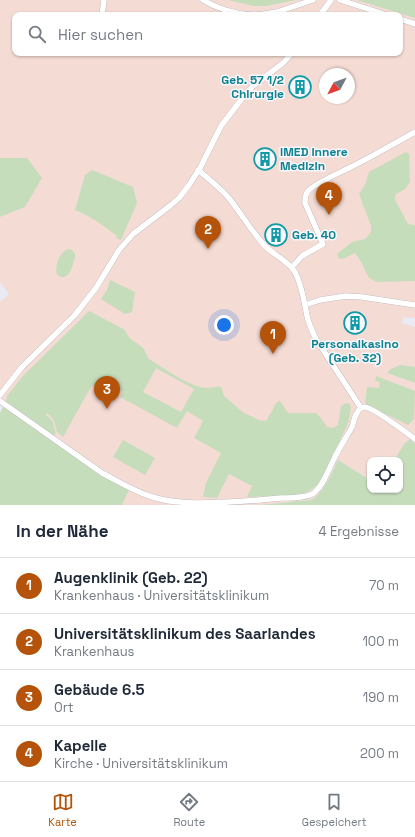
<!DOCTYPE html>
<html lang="de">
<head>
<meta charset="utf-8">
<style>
  :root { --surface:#fff; --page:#f2f2f3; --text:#1f2937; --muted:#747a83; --line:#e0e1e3; --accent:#b45309 }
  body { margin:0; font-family:"Space Grotesk",sans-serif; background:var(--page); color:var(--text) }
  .controls { position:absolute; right:12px; bottom:12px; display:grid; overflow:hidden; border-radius:8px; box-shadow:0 1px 3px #0004 }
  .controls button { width:36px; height:36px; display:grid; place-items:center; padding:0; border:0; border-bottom:1px solid var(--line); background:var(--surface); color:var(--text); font:20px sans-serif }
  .compass { position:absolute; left:319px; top:68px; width:36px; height:36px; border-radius:50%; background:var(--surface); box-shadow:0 1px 3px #0004; rotate:229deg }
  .you { position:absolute; left:224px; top:325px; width:14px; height:14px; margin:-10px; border:3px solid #fff; border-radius:50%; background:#1a73e8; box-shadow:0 0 0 6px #1a73e833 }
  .badge { display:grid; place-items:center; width:26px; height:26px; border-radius:50%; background:var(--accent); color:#fff; font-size:13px; font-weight:700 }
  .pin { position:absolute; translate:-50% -33px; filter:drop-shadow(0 1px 2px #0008) }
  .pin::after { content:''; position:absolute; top:21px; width:14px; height:12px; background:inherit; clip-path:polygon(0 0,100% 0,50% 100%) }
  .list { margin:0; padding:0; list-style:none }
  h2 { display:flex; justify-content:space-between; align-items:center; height:52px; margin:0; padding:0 16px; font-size:17px }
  h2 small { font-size:13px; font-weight:400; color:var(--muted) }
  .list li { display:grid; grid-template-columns:26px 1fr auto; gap:12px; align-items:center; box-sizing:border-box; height:56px; padding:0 16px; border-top:1px solid var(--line) }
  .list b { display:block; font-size:15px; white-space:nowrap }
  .list p { margin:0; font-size:13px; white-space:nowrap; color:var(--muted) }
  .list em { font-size:13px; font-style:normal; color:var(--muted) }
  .icon { flex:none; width:22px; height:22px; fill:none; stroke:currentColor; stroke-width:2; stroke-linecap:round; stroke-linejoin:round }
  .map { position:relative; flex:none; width:415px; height:505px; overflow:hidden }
  .search { position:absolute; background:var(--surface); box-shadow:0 1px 3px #0004; left:12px; right:12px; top:12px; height:44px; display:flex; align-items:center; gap:10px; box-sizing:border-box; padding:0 14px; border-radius:8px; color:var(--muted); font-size:15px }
  .sheet { height:276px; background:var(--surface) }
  nav { display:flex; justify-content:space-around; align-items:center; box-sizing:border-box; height:56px; border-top:1px solid var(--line); background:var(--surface); font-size:11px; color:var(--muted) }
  nav a { display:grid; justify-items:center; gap:2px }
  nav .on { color:var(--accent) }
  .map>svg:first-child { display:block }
  .medical { fill:#f4dbd3; fill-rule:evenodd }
  .green { fill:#c6ddbc; fill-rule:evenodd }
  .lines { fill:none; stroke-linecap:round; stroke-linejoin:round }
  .street-casing { stroke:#a7a8b1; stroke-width:6 }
  .street { stroke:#fff; stroke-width:5.5 }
  .labels { text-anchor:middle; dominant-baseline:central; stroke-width:3; stroke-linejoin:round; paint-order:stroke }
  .culture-label { font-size:12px; font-weight:bold; fill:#0d838f; stroke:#f7f7fd; text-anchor:start }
</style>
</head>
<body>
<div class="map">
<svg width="415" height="505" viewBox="0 0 415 505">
  <rect width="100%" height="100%" fill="#e9eaf4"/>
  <path class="medical" d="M0,0H415V318L404,317L401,323L415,327V367L400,365L387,373L415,383V444L410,440L405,443L394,460H370V480L338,460L326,484L318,495L311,500L260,505H122L129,490L101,475L0,398V302L9,294L0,282V217L25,207L27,158H0ZM15,15H400V53H15ZM325,74H349V98H325Z"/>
  <path class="green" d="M228,0H296L266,6H254Z
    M357,0H415V18Z
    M406,152L409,154L410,182L405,189L396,194L395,200L408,224L413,225H415V281L377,282L369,278L360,260L355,253L345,258L339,259L337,254L352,242L365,239L371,232V226L359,194L365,185L369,172Z
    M0,158H27L42,178L25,207L0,217Z
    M92,170L133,187L137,203L121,240L116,238L117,236C104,226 91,216 75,210L85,175Z
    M68,249L72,250L75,254V257C73,265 68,285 57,274C54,267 60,251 68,249Z
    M110,280L135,292L132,312L125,314L101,299L107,290Z
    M89,311L125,330C130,342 135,340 143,348C145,351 147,356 149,359C163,368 190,387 206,388C211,388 216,386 221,387L224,396L244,413L259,420L266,421L277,402L280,401L288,413H316L320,417L327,427L333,428L338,425L341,406L346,403L350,404L351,409L348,423L323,478L314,488L305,493L297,495L247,497L252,486L229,474L217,498L203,497L206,483L221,453L194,438L203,421L187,411L177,428L120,397L123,392L115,387L110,395L92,385L63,437L57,432L54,420L47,413L46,415C56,422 52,424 56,433L54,436L6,402L7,396L23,376ZM156,368L194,389L181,412L143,392Z
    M400,365L415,367V383L387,373L391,369Z
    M376,376L415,391L414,419L408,425L365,404L367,387L379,388L380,382L375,381Z
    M3,407L101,475L129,490L122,505H0V413Z
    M410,439L415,444V505H260L311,500C324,494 332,472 338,460L370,480V490H400V460H394L405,443Z
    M123,440L155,458L145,475L113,457Z"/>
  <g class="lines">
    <g class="street-casing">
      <path id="street" d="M203,0C218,9 235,14 252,15
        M340,0L387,15
        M102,15L104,0
        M257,15L277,12L313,0
        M320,15L331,0
        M400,19L415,24
        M198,170C209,179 219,187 228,197C241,213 251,231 265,246C273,254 289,262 295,272C302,285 304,301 307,316C309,324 312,331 316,339L361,408
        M292,267L302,256L323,244L305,203C305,199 305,195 308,191C314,184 339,173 349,168C372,157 393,144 415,132
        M305,305L320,300L346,296L362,297L415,305
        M0,395L22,367L74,316L96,288L119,250L133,234L171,205L179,198L189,185L200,168L221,126L244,96L253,86L283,63L292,53
        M0,401L102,473C121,483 139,494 160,499C171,502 182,502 193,503C223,503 252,501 281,498C290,498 307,498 314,493C324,485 328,470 334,459C339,448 346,438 352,427C354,422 354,417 357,413C358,410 361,408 364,407C371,406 407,433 415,439"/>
    </g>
    <use href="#street" class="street"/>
  </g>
  <defs>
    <g id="building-ring" transform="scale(1.15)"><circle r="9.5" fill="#f7f7fd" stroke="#0f9aa8" stroke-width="1.5"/><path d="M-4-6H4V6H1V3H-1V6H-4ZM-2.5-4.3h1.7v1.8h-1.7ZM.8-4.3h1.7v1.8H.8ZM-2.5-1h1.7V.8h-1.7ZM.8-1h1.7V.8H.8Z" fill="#0f9aa8"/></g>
  </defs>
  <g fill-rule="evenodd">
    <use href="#building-ring" x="300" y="87"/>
    <use href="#building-ring" x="265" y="159"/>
    <use href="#building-ring" x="276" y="235"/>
    <use href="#building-ring" x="355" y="323"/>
  </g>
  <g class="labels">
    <g class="culture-label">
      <text x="284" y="80" text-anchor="end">Geb. 57 1/2<tspan x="284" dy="14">Chirurgie</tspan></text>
      <text x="280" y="152">IMED Innere<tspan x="280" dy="14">Medizin</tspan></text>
      <text x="292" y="235">Geb. 40</text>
      <text x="355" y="344" text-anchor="middle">Personalkasino<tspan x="355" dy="14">(Geb. 32)</tspan></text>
    </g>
  </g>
</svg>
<div class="controls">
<button><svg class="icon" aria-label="locate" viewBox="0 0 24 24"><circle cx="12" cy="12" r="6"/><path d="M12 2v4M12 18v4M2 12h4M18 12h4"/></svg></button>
</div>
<svg class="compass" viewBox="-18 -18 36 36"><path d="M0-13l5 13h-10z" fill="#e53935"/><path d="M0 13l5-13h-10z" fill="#747a83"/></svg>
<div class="you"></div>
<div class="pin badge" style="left:273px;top:354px">1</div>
<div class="pin badge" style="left:208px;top:249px">2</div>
<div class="pin badge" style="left:107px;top:409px">3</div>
<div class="pin badge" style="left:329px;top:215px">4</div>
<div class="search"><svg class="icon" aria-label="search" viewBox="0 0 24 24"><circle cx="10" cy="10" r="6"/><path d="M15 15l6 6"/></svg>Hier suchen</div>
</div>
<section class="sheet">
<h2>In der Nähe<small>4 Ergebnisse</small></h2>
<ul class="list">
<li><span class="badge">1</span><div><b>Augenklinik (Geb. 22)</b><p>Krankenhaus · Universitätsklinikum</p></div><em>70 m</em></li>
<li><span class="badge">2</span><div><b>Universitätsklinikum des Saarlandes</b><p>Krankenhaus</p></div><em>100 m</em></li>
<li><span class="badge">3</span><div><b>Gebäude 6.5</b><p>Ort</p></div><em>190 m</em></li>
<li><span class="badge">4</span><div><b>Kapelle</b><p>Kirche · Universitätsklinikum</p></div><em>200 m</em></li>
</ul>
</section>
<nav>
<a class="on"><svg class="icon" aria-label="map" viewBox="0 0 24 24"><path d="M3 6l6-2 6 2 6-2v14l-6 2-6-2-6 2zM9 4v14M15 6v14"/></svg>Karte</a>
<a><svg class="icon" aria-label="directions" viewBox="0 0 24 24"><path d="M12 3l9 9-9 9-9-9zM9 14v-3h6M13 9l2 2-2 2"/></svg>Route</a>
<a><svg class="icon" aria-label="saved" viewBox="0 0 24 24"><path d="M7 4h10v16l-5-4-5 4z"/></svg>Gespeichert</a>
</nav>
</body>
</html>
